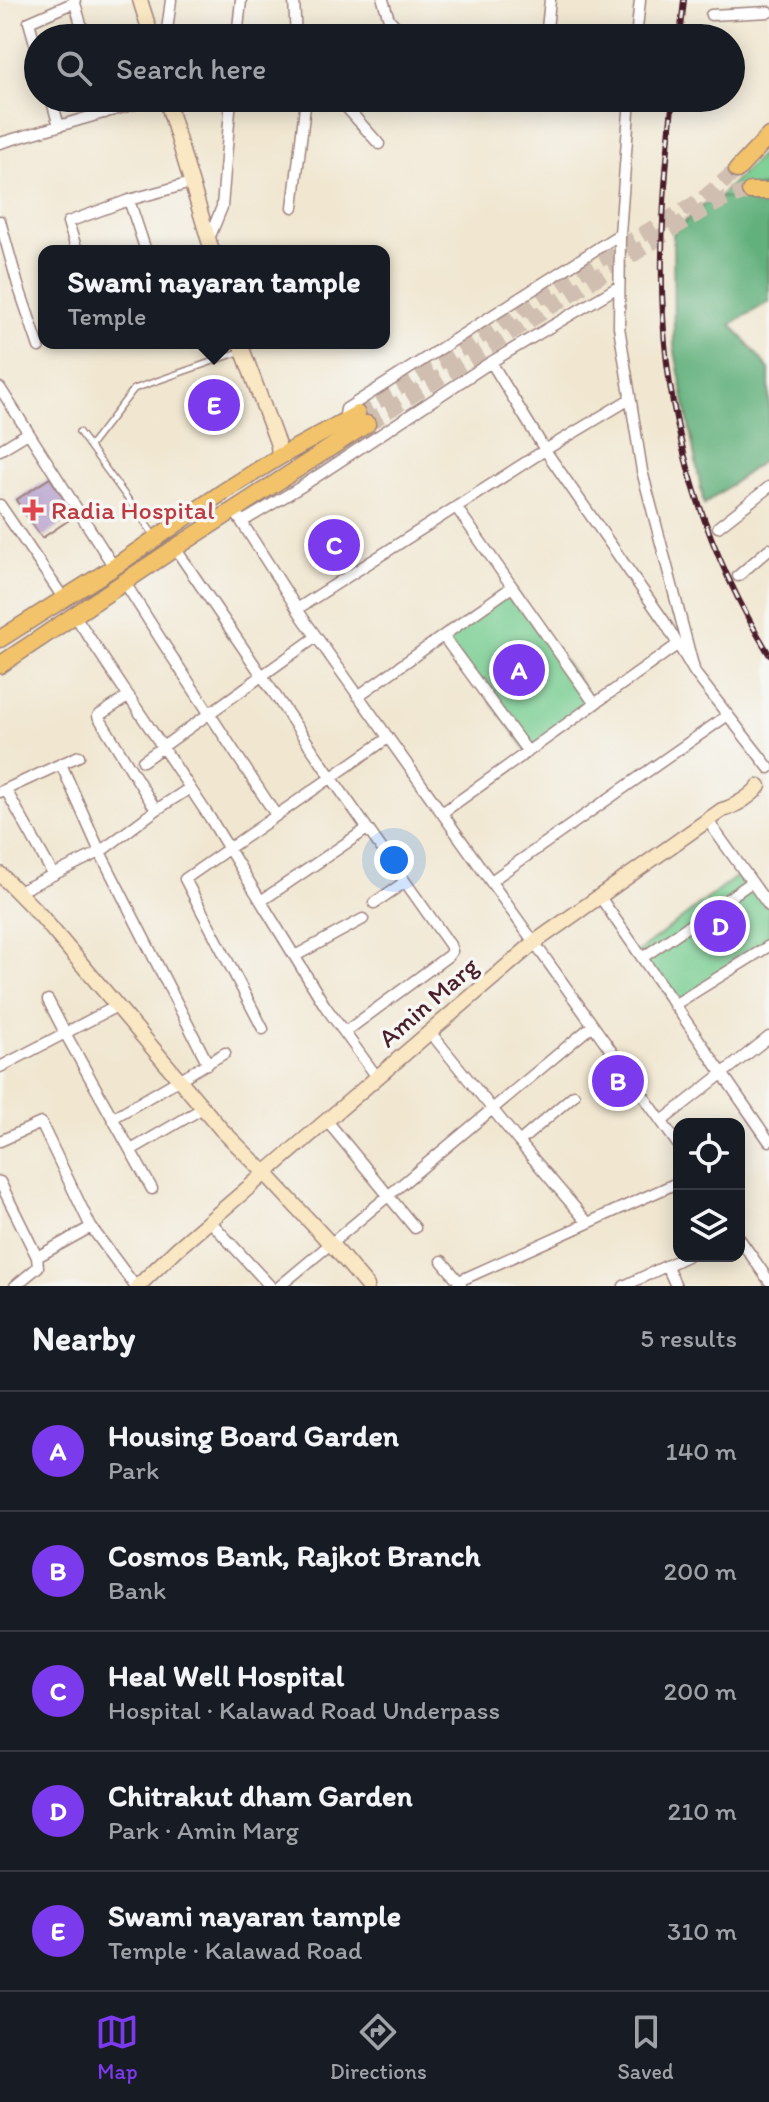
<!DOCTYPE html>
<html lang="en">
<head>
<meta charset="utf-8">
<style>
  :root { --surface:#171b24; --page:#242831; --text:#f1f3f6; --muted:#9ea1a6; --line:#363941; --accent:#7c3aed }
  body { margin:0; font-family:Itim,sans-serif; background:var(--page); color:var(--text) }
  .controls { position:absolute; right:24px; bottom:24px; display:grid; overflow:hidden; border-radius:16px; box-shadow:0 4px 20px #0003 }
  .controls button { width:72px; height:72px; display:grid; place-items:center; padding:0; border:0; border-bottom:2px solid var(--line); background:var(--surface); color:var(--text); font:40px sans-serif }
  .you { position:absolute; left:394px; top:860px; width:28px; height:28px; margin:-20px; border:6px solid #fff; border-radius:50%; background:#1a73e8; box-shadow:0 0 0 12px #1a73e833 }
  .badge { display:grid; place-items:center; width:52px; height:52px; border-radius:50%; background:var(--accent); color:#fff; font-size:26px; font-weight:700 }
  .pin { position:absolute; translate:-50% -50%; border:4px solid #fff; box-shadow:0 2px 8px #0006 }
  .popup { position:absolute; left:38px; top:245px; width:352px; height:104px; box-sizing:border-box; display:grid; place-content:center; border-radius:16px; background:var(--surface); filter:drop-shadow(0 2px 6px #0005); font-size:26px; white-space:nowrap; color:var(--muted) }
  .popup b { font-size:30px; color:var(--text) }
  .popup::after { content:''; position:absolute; left:50%; top:100%; margin-left:-16px; border:16px solid transparent; border-top-color:var(--surface) }
  .list { margin:0; padding:0; list-style:none }
  h2 { display:flex; justify-content:space-between; align-items:center; height:104px; margin:0; padding:0 32px; font-size:34px }
  h2 small { font-size:26px; font-weight:400; color:var(--muted) }
  .list li { display:grid; grid-template-columns:52px 1fr auto; gap:24px; align-items:center; box-sizing:border-box; height:120px; padding:0 32px; border-top:2px solid var(--line) }
  .list b { display:block; font-size:30px; white-space:nowrap }
  .list p { margin:0; font-size:26px; white-space:nowrap; color:var(--muted) }
  .list em { font-size:26px; font-style:normal; color:var(--muted) }
  .icon { flex:none; width:44px; height:44px; fill:none; stroke:currentColor; stroke-width:2; stroke-linecap:round; stroke-linejoin:round }
  .map { position:relative; flex:none; width:769px; height:1286px; overflow:hidden }
  .search { position:absolute; background:var(--surface); box-shadow:0 4px 20px #0003; left:24px; right:24px; top:24px; height:88px; display:flex; align-items:center; gap:20px; box-sizing:border-box; padding:0 28px; border-radius:44px; color:var(--muted); font-size:30px }
  .sheet { height:704px; background:var(--surface) }
  nav { display:flex; justify-content:space-around; align-items:center; box-sizing:border-box; height:112px; border-top:2px solid var(--line); background:var(--surface); font-size:22px; color:var(--muted) }
  nav a { display:grid; justify-items:center; gap:4px }
  nav .on { color:var(--accent) }
  .map>svg:first-child { display:block }
  .green { fill:#78cd91; stroke:#61765e; stroke-width:2 }
  .forest { fill:#62b07b; stroke:#566853; stroke-width:2 }
  .building { fill:#b59ecb }
  .lines { fill:none; stroke-linecap:round; stroke-linejoin:round }
  .primary-tunnel { stroke:#d0bfb0; stroke-width:16; stroke-dasharray:16 8; stroke-linecap:butt }
  .lane-casing { stroke:#9e837e; stroke-width:8 }
  .street-casing { stroke:#9e837e; stroke-width:13 }
  .secondary-casing { stroke:#9e837e; stroke-width:17 }
  .primary-casing { stroke:#9e837e; stroke-width:19 }
  .lane { stroke:#fff; stroke-width:5 }
  .street { stroke:#fff; stroke-width:10 }
  .secondary { stroke:#fae7c3; stroke-width:14 }
  .primary { stroke:#f2c36a; stroke-width:16 }
  .rail-casing { stroke:#4a1f2b; stroke-width:6 }
  .rail { stroke:#f6f6f2; stroke-width:3; stroke-dasharray:9; stroke-linecap:butt }
  .health-dot { fill:#e0444e; stroke:#f6f6f2; stroke-width:3 }
  .labels { text-anchor:middle; dominant-baseline:central; stroke-width:7; stroke-linejoin:round; paint-order:stroke }
  .health-label { font-size:26px; fill:#be3a42; stroke:#f6f6f2; text-anchor:start }
  .street-label { font-size:26px; fill:#4a1f2b; stroke:#f6f6f2 }
</style>
</head>
<body>
<div class="map">
<svg width="769" height="1286" viewBox="0 0 769 1286">
  <rect width="100%" height="100%" fill="#f6f6f2"/>
  <filter id="ink" filterUnits="userSpaceOnUse"><feTurbulence type="fractalNoise" baseFrequency=".0125" numOctaves="2"/><feDisplacementMap in="SourceGraphic" scale="16" xChannelSelector="R" yChannelSelector="G"/><feConvolveMatrix kernelMatrix="1 2 1 2 8 2 1 2 1" color-interpolation-filters="sRGB"/></filter>
  <filter id="wash" filterUnits="userSpaceOnUse"><feTurbulence type="fractalNoise" baseFrequency=".006" numOctaves="4" result="noise"/><feDisplacementMap in="SourceGraphic" scale="32" xChannelSelector="R" yChannelSelector="G"/><feGaussianBlur stdDeviation="1.8" result="paint"/><feColorMatrix in="noise" values="0 0 0 0 0 0 0 0 0 0 0 0 0 0 0 0 0 1.4 0 .05"/><feComposite in="paint" operator="in"/></filter>
  <g filter="url(#wash)">
    <rect width="100%" height="100%" fill="#f1e7d1"/>
    <path class="green" d="M768,148L769,188L749,189L728,197L717,199Z
      M512,587L595,704L528,752L443,636Z
      M744,871L769,906V946L674,1005L638,952Z"/>
    <path class="forest" d="M769,185V302L731,324L769,369V456L704,505L674,346L673,232L710,199L728,197L749,189Z"/>
    <g id="blocks">
      <path class="building" d="M50,478L75,516L42,538L16,500Z
        M334,529L349,552L337,560L334,555L330,557L322,545L326,543L322,536Z"/>
    </g>
  </g>
  <g filter="url(#ink)">
    <use href="#blocks" fill-opacity="0" stroke="#9e837e" stroke-width="2"/>
    <g class="lines">
      <path class="primary-tunnel" d="M357,414L516,314L585,268L703,199L737,170
        M367,424L690,218L723,200L750,191"/>
      <g class="lane-casing">
        <path id="lane" d="M79,432L154,535
          M90,446L134,389L242,351"/>
      </g>
      <g class="street-casing">
        <path id="street" d="M74,0L85,38
          M294,0L296,38
          M383,0L389,19L400,31
          M711,15L769,12
          M166,38L171,0
          M237,38L241,0
          M546,38L550,0
          M636,38L640,0
          M38,54L29,22L75,2
          M51,98L59,126
          M101,98L105,113
          M338,98L379,144
          M630,98L620,234L619,327L642,471L695,673
          M0,143L155,98
          M129,200L146,251
          M293,207L306,98
          M0,221L18,285L39,347
          M208,241L222,207L231,98
          M77,251L68,222L129,200L191,183
          M491,362L545,450L664,621L695,673L769,768
          M0,388L114,567
          M344,421L346,409L620,234
          M0,450L28,433
          M0,505L64,599
          M456,507L595,704
          M234,510L303,618L679,1146
          M242,522L299,488L491,362L618,287
          M718,527L769,487
          M175,548L331,777L450,945L452,951L448,956L345,1032
          M738,576L769,549
          M125,583L165,646L276,815
          M297,609L545,450L630,399
          M75,616L210,818L325,1006L377,1077
          M443,636L528,752
          M129,696L98,716L156,810
          M358,696L512,587
          M143,761L316,637
          M61,764L79,756
          M6,790L53,874
          M0,792L61,764L100,852L208,1064
          M442,813L677,645
          M708,821L769,906
          M491,881L728,715
          M18,892L100,852L156,810L190,788
          M600,897L769,1141
          M261,901L367,829
          M374,903L405,882
          M295,956L363,919
          M642,958L752,882
          M48,1000L65,1033L152,1189
          M674,1005L769,946
          M263,1029L185,879L388,738
          M430,1032L519,1142L588,1223L679,1182
          M0,1067L117,1006
          M113,1118L225,1053
          M327,1121L415,1228
          M662,1121L769,1037
          M0,1141L41,1123L91,1227L135,1286
          M519,1142L574,1095
          M131,1150L203,1108
          M0,1182L37,1257L38,1267L15,1286
          M210,1221L270,1286
          M739,1238L769,1281
          M37,1257L91,1227
          M442,1261L461,1284
          M667,1266L676,1286
          M459,1281L588,1223
          M280,1286L593,1025
          M624,1286L687,1256"/>
      </g>
      <g class="secondary-casing">
        <path id="secondary" d="M140,0L152,38
          M166,98L212,251
          M240,343L278,445L279,457
          M0,874L41,916L221,1129L266,1174L340,1254L367,1286
          M138,1286L178,1248L535,942L722,810C734,807 752,796 759,786"/>
      </g>
      <g class="primary-casing">
        <path id="primary" d="M737,170L769,136
          M750,191H769
          M0,639L114,567L223,492L279,457L357,414
          M0,665L175,548L367,424"/>
      </g>
      <use href="#lane" class="lane"/>
      <use href="#street" class="street"/>
      <use href="#secondary" class="secondary"/>
      <use href="#primary" class="primary"/>
      <g class="rail-casing">
        <path id="rail" d="M680,38L684,0
          M673,98C665,170 659,244 663,316C669,435 707,553 769,654"/>
      </g>
      <use href="#rail" class="rail"/>
    </g>
  </g>
  <path class="health-dot" d="M29 498h8v8h8v8h-8v8h-8v-8h-8v-8h8z"/>
  <g class="labels">
    <g class="health-label">
      <text x="51" y="510">Radia Hospital</text>
    </g>
    <g class="street-label">
      <text transform="translate(428 1002) rotate(-41)">Amin Marg</text>
    </g>
  </g>
</svg>
<div class="controls">
<button><svg class="icon" aria-label="locate" viewBox="0 0 24 24"><circle cx="12" cy="12" r="6"/><path d="M12 2v4M12 18v4M2 12h4M18 12h4"/></svg></button>
<button><svg class="icon" aria-label="layers" viewBox="0 0 24 24"><path d="M12 4l9 5-9 5-9-5zM3 14l9 5 9-5"/></svg></button>
</div>
<div class="you"></div>
<div class="pin badge" style="left:519px;top:670px">A</div>
<div class="pin badge" style="left:618px;top:1081px">B</div>
<div class="pin badge" style="left:334px;top:545px">C</div>
<div class="pin badge" style="left:720px;top:926px">D</div>
<div class="pin badge" style="left:214px;top:405px">E</div>
<div class="popup"><b>Swami nayaran tample</b>Temple</div>
<div class="search"><svg class="icon" aria-label="search" viewBox="0 0 24 24"><circle cx="10" cy="10" r="6"/><path d="M15 15l6 6"/></svg>Search here</div>
</div>
<section class="sheet">
<h2>Nearby<small>5 results</small></h2>
<ul class="list">
<li><span class="badge">A</span><div><b>Housing Board Garden</b><p>Park</p></div><em>140 m</em></li>
<li><span class="badge">B</span><div><b>Cosmos Bank, Rajkot Branch</b><p>Bank</p></div><em>200 m</em></li>
<li><span class="badge">C</span><div><b>Heal Well Hospital</b><p>Hospital · Kalawad Road Underpass</p></div><em>200 m</em></li>
<li><span class="badge">D</span><div><b>Chitrakut dham Garden</b><p>Park · Amin Marg</p></div><em>210 m</em></li>
<li><span class="badge">E</span><div><b>Swami nayaran tample</b><p>Temple · Kalawad Road</p></div><em>310 m</em></li>
</ul>
</section>
<nav>
<a class="on"><svg class="icon" aria-label="map" viewBox="0 0 24 24"><path d="M3 6l6-2 6 2 6-2v14l-6 2-6-2-6 2zM9 4v14M15 6v14"/></svg>Map</a>
<a><svg class="icon" aria-label="directions" viewBox="0 0 24 24"><path d="M12 3l9 9-9 9-9-9zM9 14v-3h6M13 9l2 2-2 2"/></svg>Directions</a>
<a><svg class="icon" aria-label="saved" viewBox="0 0 24 24"><path d="M7 4h10v16l-5-4-5 4z"/></svg>Saved</a>
</nav>
</body>
</html>
